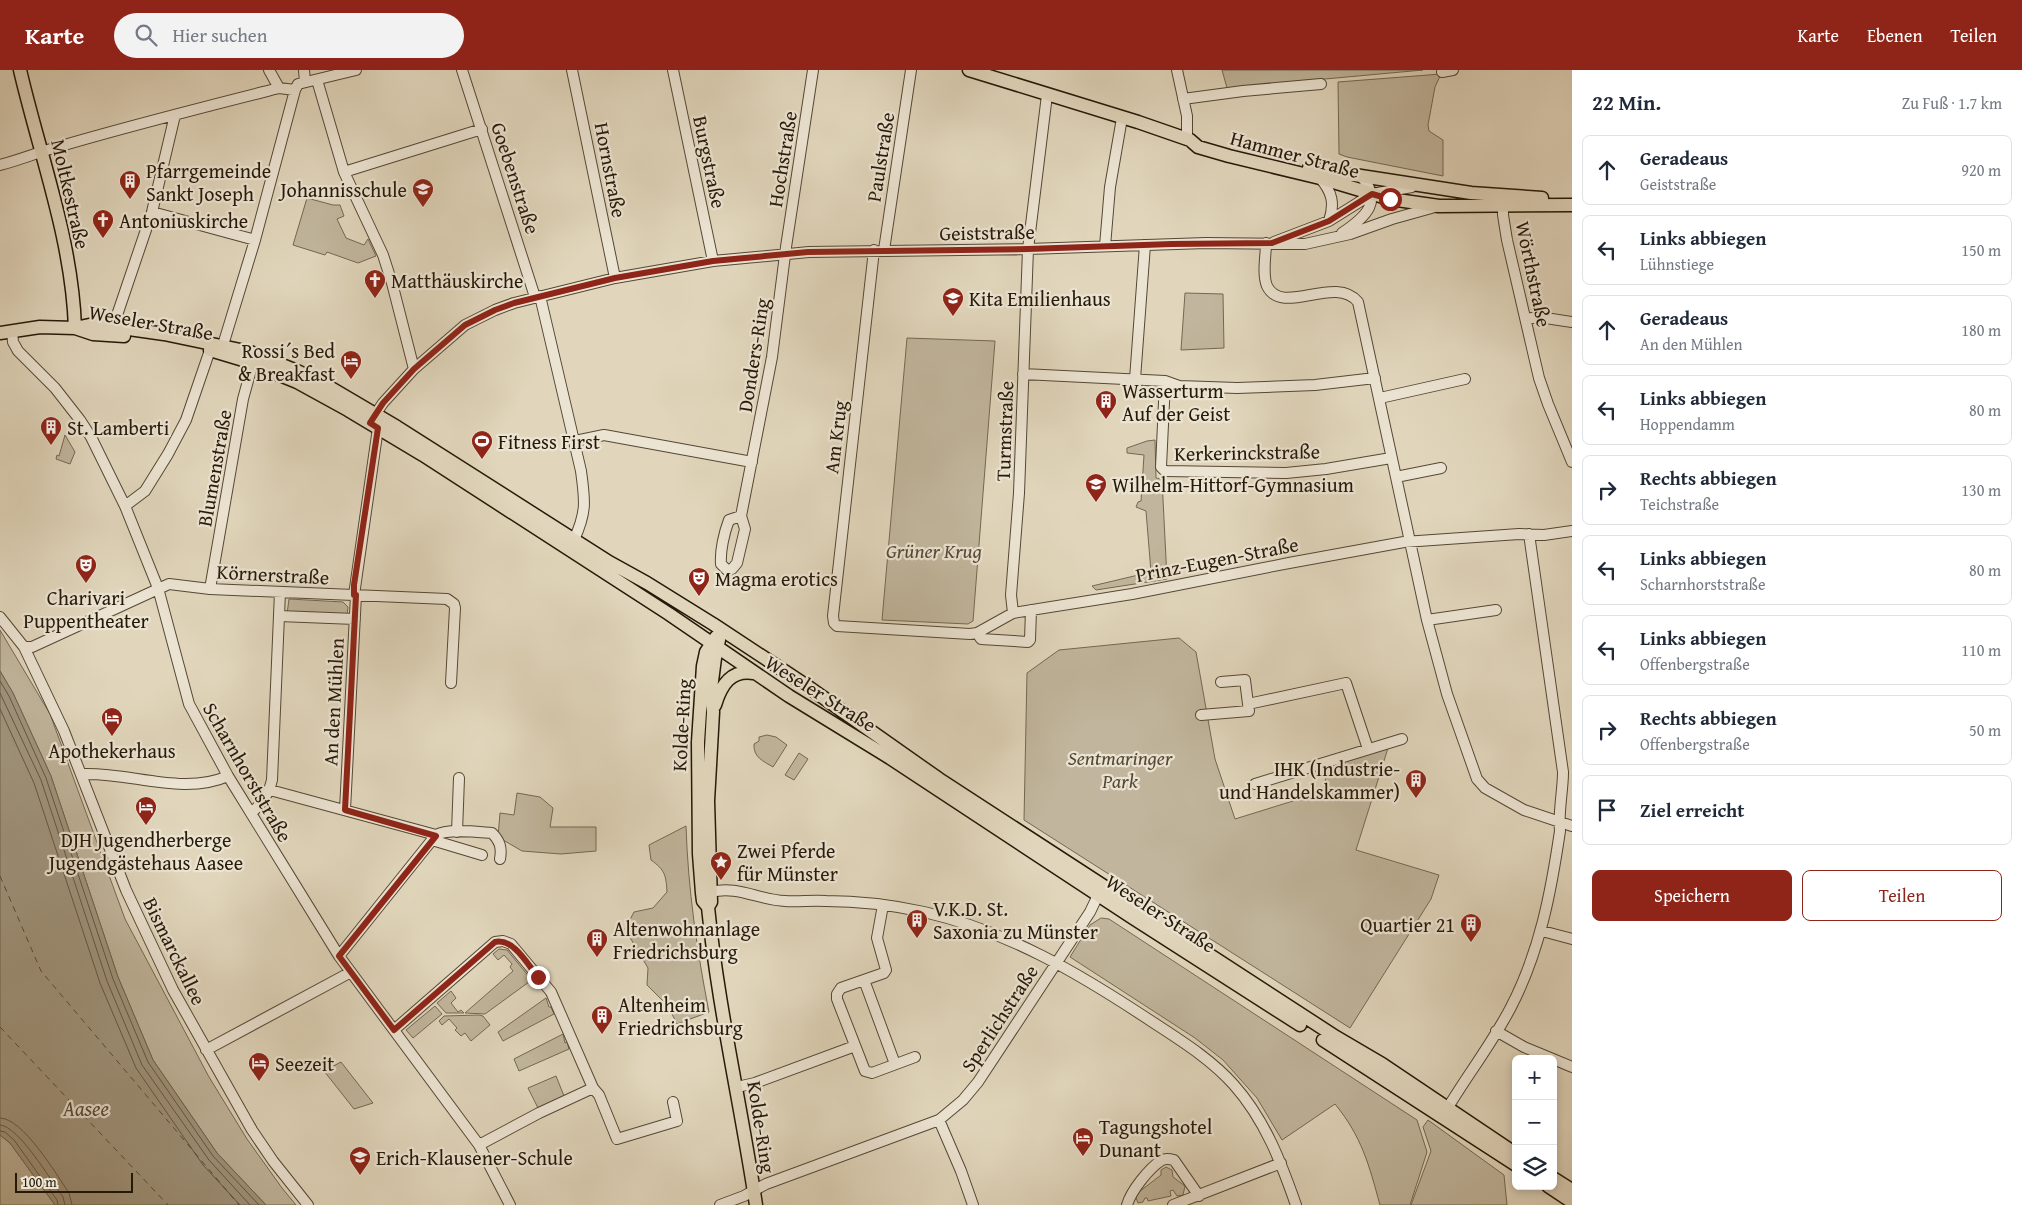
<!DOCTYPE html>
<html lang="de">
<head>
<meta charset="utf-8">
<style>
  :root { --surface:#fff; --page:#f2f2f3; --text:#1f2937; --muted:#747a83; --line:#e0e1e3; --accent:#8f2418 }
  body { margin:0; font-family:"Gentium Book Plus",serif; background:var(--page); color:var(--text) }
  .controls { position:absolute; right:15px; bottom:15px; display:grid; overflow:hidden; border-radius:8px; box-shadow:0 2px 8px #0003 }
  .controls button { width:45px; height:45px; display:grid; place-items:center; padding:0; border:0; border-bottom:1px solid var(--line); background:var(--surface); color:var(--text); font:25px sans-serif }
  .scale { position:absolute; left:15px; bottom:12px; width:118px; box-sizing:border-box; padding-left:5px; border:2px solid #251908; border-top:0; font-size:14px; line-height:18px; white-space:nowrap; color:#251908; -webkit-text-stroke:4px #ece4d3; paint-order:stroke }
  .stop { position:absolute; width:15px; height:15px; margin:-11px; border:4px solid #8f2418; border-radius:50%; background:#fff }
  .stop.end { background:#8f2418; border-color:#fff; box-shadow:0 1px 5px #0008 }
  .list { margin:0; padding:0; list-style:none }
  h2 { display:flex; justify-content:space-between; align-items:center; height:65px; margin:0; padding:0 20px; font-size:21px }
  h2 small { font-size:16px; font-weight:400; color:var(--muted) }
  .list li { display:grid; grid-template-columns:32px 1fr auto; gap:15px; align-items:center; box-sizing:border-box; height:70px; margin:0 10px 10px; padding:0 10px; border:1px solid var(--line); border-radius:8px }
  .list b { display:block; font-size:19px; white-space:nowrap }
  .list p { margin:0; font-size:16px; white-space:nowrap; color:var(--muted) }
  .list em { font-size:16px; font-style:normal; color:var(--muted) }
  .actions { display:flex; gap:10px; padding:15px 20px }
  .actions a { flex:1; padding:11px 0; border:1px solid var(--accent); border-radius:8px; text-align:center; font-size:18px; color:var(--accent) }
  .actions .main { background:var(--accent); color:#fff }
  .icon { flex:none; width:28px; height:28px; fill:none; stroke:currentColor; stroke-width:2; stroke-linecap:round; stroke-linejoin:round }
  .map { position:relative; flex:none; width:1572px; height:1135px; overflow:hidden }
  header { display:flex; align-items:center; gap:30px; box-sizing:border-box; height:70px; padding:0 25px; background:var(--accent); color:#fff }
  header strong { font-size:24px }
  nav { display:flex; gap:28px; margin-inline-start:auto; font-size:18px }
  .search { width:350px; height:45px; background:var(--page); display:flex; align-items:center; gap:12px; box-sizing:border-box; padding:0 18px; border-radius:28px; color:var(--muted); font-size:19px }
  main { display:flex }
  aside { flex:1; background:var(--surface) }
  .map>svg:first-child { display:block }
  .green { fill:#c1b69d; stroke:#736852 }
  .water { fill:#a1967f; stroke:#6f644f }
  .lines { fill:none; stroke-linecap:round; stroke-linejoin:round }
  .shore { stroke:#635844; stroke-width:1 }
  .ferry { stroke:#574b38; stroke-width:1; stroke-dasharray:6 5; stroke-linecap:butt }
  .minor-casing { stroke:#544835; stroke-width:12 }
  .major-casing { stroke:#251908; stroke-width:15 }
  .minor { stroke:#ece4d3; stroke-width:10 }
  .major { stroke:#e1d6bc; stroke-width:12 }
  .route { stroke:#8f2418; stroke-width:6 }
  .labels { text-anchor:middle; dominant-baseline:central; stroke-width:4.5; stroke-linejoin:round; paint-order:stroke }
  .street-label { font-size:20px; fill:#251908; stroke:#ece4d3 }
  .poi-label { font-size:20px; fill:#251908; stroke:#ece4d3; text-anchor:start }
  .park-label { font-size:20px; font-style:italic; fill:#544835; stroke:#ece4d3 }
  .water-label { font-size:21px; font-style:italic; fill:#574b38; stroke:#ece4d3 }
</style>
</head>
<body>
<header>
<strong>Karte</strong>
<div class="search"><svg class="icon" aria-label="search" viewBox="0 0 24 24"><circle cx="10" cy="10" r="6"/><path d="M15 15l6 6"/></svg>Hier suchen</div>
<nav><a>Karte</a><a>Ebenen</a><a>Teilen</a></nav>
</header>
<main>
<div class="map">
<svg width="1572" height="1135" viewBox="0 0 1572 1135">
  <rect width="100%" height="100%" fill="#e1d6bc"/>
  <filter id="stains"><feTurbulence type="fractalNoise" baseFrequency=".004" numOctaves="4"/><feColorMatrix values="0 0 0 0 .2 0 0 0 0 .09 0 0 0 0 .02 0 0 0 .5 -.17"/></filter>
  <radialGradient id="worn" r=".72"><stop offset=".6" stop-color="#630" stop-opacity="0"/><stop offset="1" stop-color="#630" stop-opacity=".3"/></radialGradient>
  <path class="green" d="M1222,0H1423L1227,18Z
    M1441,4L1435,17L1428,55L1429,61L1443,70V106L1347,87L1339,84L1338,12Z
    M307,128L333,135H340L344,146L337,149L346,168L364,175L368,169L376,186L358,193L327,182L325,185L293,175Z
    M1185,223L1223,224L1224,278L1181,280Z
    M907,268L995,271L973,551L968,554L882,550Z
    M65,365L75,382L70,394L56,389L57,385L59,386Z
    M1155,370L1156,408L1162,409L1167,509L1096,520L1092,516L1151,502L1146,441L1136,437L1138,432L1141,431L1144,385L1127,383V378L1147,371Z
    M289,529L343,532L348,537L347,546L287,544Z
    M0,560L50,644L125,849L209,1007L247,1069L282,1118L296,1135H266L217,1083L153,990L118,907L51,706L13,623L0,601Z
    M1179,568L1196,582L1215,689L1235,749L1322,722L1329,697L1388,678L1356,780L1439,805L1431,829L1350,958L1024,750L1027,603L1059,580Z
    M767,665L776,667L787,675L773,697C763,691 753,687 754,674L759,671V667Z
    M799,683L808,689L794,710L785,705Z
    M517,723L540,727L553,738L550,757H596V781L561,784L522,781L498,767L500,743L514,745Z
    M686,756C688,819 697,881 709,942L677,954L668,936L647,915L648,898L625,859L634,842L653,838L667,822C666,805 665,800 651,790L649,775Z
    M1101,848L1109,849L1417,1050L1427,1082L1410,1135H1380C1369,1095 1362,1067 1335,1034L1282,1070L1257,1028L1223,990L1195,968L1070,887L1090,855Z
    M499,879L507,880L531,909H533L485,944L465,943L513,901L510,897L512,894L504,885L498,890L493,884Z
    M451,921L456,928L451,933L458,942L461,940L464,943H446L437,933Z
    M546,928L549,937H551L554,944L503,971L498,962Z
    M435,936L442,944L413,968L406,960Z
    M479,945L483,946L490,955L471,971L465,963L461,966L455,960L457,958L449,949L442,955L439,951L444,946Z
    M563,964L565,973L567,972L569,979L519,1001L514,989Z
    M341,992L373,1033L354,1039L324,1001Z
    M556,1006L564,1026L538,1038L528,1018Z
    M1428,1050L1504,1105L1507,1135H1411L1431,1081L1423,1057Z
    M0,1065L10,1073L55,1135H0Z
    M1166,1097L1172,1100L1173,1107L1185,1116L1183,1125L1177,1126L1173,1120L1170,1121L1171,1126L1148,1131L1147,1128H1145L1143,1132L1138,1133L1136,1128H1134L1135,1125L1161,1105V1100Z"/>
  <path class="water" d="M0,601L13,623L51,706L118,907L153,990L217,1083L266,1135H55L10,1073L0,1065Z"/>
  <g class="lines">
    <path class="shore" d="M0,611L9,626L46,708L113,909L148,992L213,1086L259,1135
      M0,623L41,710L107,911L142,995L209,1090L250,1135
      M0,639L34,713L100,913L136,998L203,1095L240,1135
      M0,1048C23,1048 56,1104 69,1123L72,1135
      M0,1055C19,1056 51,1111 63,1127L65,1135
      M0,1061L5,1062L14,1070L57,1130L58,1135"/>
    <path class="ferry" d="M0,806L41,901L239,1135
      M0,957L168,1135"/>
    <g class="minor-casing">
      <path id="minor" d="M269,0L279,18
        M304,0L305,12
        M462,0L535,227
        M572,0L615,208
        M673,0L713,191
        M1177,0L1187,46V69
        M1442,2L1453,0
        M317,10L344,102L383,185L392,213L414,299
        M1183,29L1243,21L1321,14
        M0,95C19,90 36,83 54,78C128,56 204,37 279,18L295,20
        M344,102L482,59
        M1320,108C1332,122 1335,133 1329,151
        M1503,136V145L1507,170L1539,308L1548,334L1572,392
        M152,142L255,170
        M1342,163C1366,147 1384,131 1360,105
        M1274,172L1329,151L1372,124L1412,117
        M1266,173C1266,185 1262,204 1267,216C1282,247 1335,204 1358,232L1427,550L1447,624L1477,709L1485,718L1524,740L1572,756
        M1105,176L1110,117L1122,48
        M874,180L833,546L834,553L837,556L970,564L977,563L1013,543L1132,524L1289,493L1404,472L1519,464L1544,465L1572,461
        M884,180L911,0
        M540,226L581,401C585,431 587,441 574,470
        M1526,249L1539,247L1572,252
        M113,257L152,142L175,45
        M12,261L13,272L18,281L55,318L80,350L91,367L125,436L158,518L189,634L228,706L339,886L479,1075L510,1135
        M223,275L255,170L295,20L298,14L356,0
        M1023,304L1165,311L1179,316L1237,318L1315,315L1375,308
        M1135,309L1145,175
        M1165,311L1161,397L1165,401L1286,403L1326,399L1391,388
        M1380,328L1465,309
        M371,351L383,333L414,299L465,255L495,240L514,233L615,208L713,191L809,182L1028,179L1206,173L1305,174L1350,164L1392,149L1435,137
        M575,371L604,365L752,392
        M1396,407L1441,398
        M125,436L145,421L168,384L186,350L210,280
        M741,446L772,287L786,177L813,0
        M741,446L745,459L737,493L732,499L727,500L721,494C720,481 724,463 729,450Z
        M210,519L243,329L254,289
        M354,525L378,358
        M1013,543L1011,525L1019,423L1028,179L1047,25
        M279,546L355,549
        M0,547L24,577L64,661L126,820L173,920L252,1060L273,1091L308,1135
        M1427,550L1496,540
        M977,563L981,569L1028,572L1030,570L1031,540
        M24,577H32L169,514L210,519L447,529L454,534L455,538L451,613
        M1221,612L1245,610L1248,634
        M1201,645L1249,641L1248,634L1346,613L1368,679
        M83,704C130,702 183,726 228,706
        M1255,714L1402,669
        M270,720L436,765C448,758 478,762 492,763C500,771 502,778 500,789
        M345,740L356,525
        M251,743C261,735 269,723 272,710L280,522
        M457,762L459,708
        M432,770L482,785
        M711,822C737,815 759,830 785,831C798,832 812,830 826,831C859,831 892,835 924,842C1008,861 1080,904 1151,951C1180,970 1211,989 1234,1015C1265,1050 1281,1092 1296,1135
        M883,835L877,868L886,900L884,903L841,918L837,924V929L865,1001L872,1003L915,987
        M1542,861L1572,869
        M339,886L436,765
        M864,910L895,994
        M394,960L495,872L503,871L511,874L551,922L593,1018L539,1043L479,1075
        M1496,961L1524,977L1553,989
        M206,980L351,902
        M1553,989L1572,997
        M737,1017L755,1013L855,976
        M593,1018L599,1025L617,1069L677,1051L673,1032
        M1444,1044C1465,1008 1492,974 1511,937C1540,881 1551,822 1560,761C1558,742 1563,721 1563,702L1529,464
        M939,1050L961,1101L973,1135
        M720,1135L744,1126L766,1114L939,1050L963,1030L978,1012L1090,842L1101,819
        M1127,1135C1131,1121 1149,1098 1162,1090C1166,1088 1170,1089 1174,1090L1199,1126
        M1173,1135L1281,1093"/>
    </g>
    <g class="major-casing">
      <path id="major" d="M20,0C40,86 72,169 75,258
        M969,0L1138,52L1190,70L1198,77L1229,86L1320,108L1390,129L1439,136L1572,135
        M1309,98L1471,123L1542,128
        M75,258L93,264L124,266
        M0,263L40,257L75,258L94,254L164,264L250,282L297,301L324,314L397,357L609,492L647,513L713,554L804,614L939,709L1336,967L1382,994L1516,1084
        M210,280L240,289L297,312L348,340L423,385L669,544L789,626L890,688L1133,848L1300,955
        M719,570L715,588L711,619L713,642L708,731L711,832L708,837C718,937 741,1035 756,1135
        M715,635C721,615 731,599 754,603
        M708,837L703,831L702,823L699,784L698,672L703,596L706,582L716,567
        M1323,970L1516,1095
        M1553,1108L1572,1120
        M1548,1116L1572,1132"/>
    </g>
    <use href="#minor" class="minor"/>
    <use href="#major" class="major"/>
  </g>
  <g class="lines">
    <path class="route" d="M538,907C528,895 514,868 495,872L394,960L339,886L436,766L345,740L356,525H354V515L378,358L370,353L383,333L414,299L465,255L495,240L514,233L615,208L713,191L808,182L1028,179L1172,174L1272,173L1329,151L1372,124L1390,129"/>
  </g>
  <defs>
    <g id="building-pin" transform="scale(1.125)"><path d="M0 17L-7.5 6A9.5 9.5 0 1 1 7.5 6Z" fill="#8f2418" stroke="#ece4d3"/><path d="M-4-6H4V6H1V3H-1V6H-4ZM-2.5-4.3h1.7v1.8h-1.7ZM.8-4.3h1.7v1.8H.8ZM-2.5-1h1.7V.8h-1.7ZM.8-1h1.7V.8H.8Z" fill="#fff"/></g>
    <g id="school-pin" transform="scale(1.125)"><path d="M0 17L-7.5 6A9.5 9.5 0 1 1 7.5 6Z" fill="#8f2418" stroke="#ece4d3"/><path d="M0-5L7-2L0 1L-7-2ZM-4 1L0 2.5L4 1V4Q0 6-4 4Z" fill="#fff"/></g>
    <g id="church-pin" transform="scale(1.125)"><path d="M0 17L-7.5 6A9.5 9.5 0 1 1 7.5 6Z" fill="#8f2418" stroke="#ece4d3"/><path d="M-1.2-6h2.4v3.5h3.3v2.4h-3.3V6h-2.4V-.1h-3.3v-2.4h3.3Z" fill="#fff"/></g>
    <g id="hotel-pin" transform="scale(1.125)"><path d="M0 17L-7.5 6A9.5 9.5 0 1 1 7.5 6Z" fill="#8f2418" stroke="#ece4d3"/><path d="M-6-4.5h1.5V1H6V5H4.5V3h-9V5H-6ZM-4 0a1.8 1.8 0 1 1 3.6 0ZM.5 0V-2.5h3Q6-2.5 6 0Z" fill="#fff"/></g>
    <g id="stadium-pin" transform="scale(1.125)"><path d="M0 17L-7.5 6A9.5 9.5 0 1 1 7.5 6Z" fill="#8f2418" stroke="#ece4d3"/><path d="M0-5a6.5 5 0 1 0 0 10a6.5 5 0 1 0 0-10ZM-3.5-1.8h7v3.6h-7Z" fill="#fff"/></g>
    <g id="theatre-pin" transform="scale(1.125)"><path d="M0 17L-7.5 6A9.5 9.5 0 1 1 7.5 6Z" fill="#8f2418" stroke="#ece4d3"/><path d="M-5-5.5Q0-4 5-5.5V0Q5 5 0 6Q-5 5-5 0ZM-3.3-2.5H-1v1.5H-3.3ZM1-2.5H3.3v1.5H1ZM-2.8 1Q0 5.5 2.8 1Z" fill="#fff"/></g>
    <g id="sight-pin" transform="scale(1.125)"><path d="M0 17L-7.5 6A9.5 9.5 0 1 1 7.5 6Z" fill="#8f2418" stroke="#ece4d3"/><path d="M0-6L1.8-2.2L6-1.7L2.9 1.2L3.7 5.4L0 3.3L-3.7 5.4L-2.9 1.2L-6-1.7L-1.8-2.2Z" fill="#fff"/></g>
  </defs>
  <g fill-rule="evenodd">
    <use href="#building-pin" x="130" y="111"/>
    <use href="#school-pin" x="423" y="119"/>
    <use href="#church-pin" x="103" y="150"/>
    <use href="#church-pin" x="375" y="210"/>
    <use href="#school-pin" x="953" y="228"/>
    <use href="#hotel-pin" x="351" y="291"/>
    <use href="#building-pin" x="1106" y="331"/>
    <use href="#building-pin" x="51" y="357"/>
    <use href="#stadium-pin" x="482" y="371"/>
    <use href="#school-pin" x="1096" y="414"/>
    <use href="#theatre-pin" x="86" y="495"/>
    <use href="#theatre-pin" x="699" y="508"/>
    <use href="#hotel-pin" x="112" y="648"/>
    <use href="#building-pin" x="1416" y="710"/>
    <use href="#hotel-pin" x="146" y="737"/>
    <use href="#sight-pin" x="721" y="792"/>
    <use href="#building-pin" x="917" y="850"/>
    <use href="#building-pin" x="1471" y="854"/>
    <use href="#building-pin" x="597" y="869"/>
    <use href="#building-pin" x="602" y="946"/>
    <use href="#hotel-pin" x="259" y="993"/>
    <use href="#hotel-pin" x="1083" y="1068"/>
    <use href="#school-pin" x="360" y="1087"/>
  </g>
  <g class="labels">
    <g class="street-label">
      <text transform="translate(1295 84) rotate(15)">Hammer Straße</text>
      <text transform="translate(880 87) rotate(-81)">Paulstraße</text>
      <text transform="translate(782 89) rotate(-81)">Hochstraße</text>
      <text transform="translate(710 92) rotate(78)">Burgstraße</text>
      <text transform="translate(611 100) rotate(79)">Hornstraße</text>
      <text transform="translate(516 108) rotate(72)">Goebenstraße</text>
      <text transform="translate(71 124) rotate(77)">Moltkestraße</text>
      <text transform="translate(987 162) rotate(-1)">Geiststraße</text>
      <text transform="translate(1534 204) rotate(78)">Wörthstraße</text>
      <text transform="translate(151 252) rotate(10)">Weseler Straße</text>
      <text transform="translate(753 285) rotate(-81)">Donders-Ring</text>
      <text transform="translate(1004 361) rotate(-88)">Turmstraße</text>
      <text transform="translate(835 367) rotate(-83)">Am Krug</text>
      <text transform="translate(1247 382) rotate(-1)">Kerkerinckstraße</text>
      <text transform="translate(214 398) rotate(-80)">Blumenstraße</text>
      <text transform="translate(1217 489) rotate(-11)">Prinz-Eugen-Straße</text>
      <text transform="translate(273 504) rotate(3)">Körnerstraße</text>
      <text transform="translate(821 623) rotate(32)">Weseler Straße</text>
      <text transform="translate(333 632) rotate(-87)">An den Mühlen</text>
      <text transform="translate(681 655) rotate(-87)">Kolde-Ring</text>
      <text transform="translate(248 702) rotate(60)">Scharnhorststraße</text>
      <text transform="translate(1161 843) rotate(33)">Weseler Straße</text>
      <text transform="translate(175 881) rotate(64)">Bismarckallee</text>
      <text transform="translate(999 948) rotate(-57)">Sperlichstraße</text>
      <text transform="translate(762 1057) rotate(81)">Kolde-Ring</text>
    </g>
    <g class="poi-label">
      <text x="146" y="100">Pfarrgemeinde<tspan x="146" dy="23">Sankt Joseph</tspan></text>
      <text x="407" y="119" text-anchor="end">Johannisschule</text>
      <text x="119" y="150">Antoniuskirche</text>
      <text x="391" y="210">Matthäuskirche</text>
      <text x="969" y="228">Kita Emilienhaus</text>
      <text x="335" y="280" text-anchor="end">Rossi´s Bed<tspan x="335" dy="23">&amp; Breakfast</tspan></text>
      <text x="1122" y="320">Wasserturm<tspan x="1122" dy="23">Auf der Geist</tspan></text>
      <text x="67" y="357">St. Lamberti</text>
      <text x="498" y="371">Fitness First</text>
      <text x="1112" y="414">Wilhelm-Hittorf-Gymnasium</text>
      <text x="715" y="508">Magma erotics</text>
      <text x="86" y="527" text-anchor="middle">Charivari<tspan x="86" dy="23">Puppentheater</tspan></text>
      <text x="112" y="680" text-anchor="middle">Apothekerhaus</text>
      <text x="1400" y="698" text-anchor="end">IHK (Industrie-<tspan x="1400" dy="23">und Handelskammer)</tspan></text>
      <text x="146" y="769" text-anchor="middle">DJH Jugendherberge<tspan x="146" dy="23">Jugendgästehaus Aasee</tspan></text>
      <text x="737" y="780">Zwei Pferde<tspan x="737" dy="23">für Münster</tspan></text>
      <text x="933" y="838">V.K.D. St.<tspan x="933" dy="23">Saxonia zu Münster</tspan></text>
      <text x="1455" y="854" text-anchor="end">Quartier 21</text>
      <text x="613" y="858">Altenwohnanlage<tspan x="613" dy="23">Friedrichsburg</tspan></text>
      <text x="618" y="934">Altenheim<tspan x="618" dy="23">Friedrichsburg</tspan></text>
      <text x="275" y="993">Seezeit</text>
      <text x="1099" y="1056">Tagungshotel<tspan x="1099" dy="23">Dunant</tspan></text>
      <text x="376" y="1087">Erich-Klausener-Schule</text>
    </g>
    <g class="park-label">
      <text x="934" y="480">Grüner Krug</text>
      <text x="1120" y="687">Sentmaringer<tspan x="1120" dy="23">Park</tspan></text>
    </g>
    <g class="water-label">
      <text x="86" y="1038">Aasee</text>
    </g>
  </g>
  <rect width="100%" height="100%" filter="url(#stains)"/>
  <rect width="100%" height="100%" fill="url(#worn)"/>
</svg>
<div class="controls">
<button>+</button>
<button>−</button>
<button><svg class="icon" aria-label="layers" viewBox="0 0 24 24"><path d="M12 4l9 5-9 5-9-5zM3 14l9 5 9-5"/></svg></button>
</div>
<div class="scale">100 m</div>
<div class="stop" style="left:1390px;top:129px"></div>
<div class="stop end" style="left:538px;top:907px"></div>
</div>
<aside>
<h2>22 Min.<small>Zu Fuß · 1.7 km</small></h2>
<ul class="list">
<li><svg class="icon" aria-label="ahead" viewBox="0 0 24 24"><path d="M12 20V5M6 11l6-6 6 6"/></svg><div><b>Geradeaus</b><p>Geiststraße</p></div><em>920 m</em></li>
<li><svg class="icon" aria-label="left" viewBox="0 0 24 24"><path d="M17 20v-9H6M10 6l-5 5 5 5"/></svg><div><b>Links abbiegen</b><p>Lühnstiege</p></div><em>150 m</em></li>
<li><svg class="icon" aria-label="ahead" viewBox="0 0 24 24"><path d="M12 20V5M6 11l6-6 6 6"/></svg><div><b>Geradeaus</b><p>An den Mühlen</p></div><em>180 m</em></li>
<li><svg class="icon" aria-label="left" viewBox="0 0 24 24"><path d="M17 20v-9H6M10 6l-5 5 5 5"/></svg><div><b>Links abbiegen</b><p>Hoppendamm</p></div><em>80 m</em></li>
<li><svg class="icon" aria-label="right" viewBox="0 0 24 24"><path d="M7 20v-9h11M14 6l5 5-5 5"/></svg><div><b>Rechts abbiegen</b><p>Teichstraße</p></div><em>130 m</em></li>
<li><svg class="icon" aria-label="left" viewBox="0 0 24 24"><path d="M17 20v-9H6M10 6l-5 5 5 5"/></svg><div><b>Links abbiegen</b><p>Scharnhorststraße</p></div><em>80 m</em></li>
<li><svg class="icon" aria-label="left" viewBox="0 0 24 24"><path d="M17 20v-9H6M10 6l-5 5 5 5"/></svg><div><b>Links abbiegen</b><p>Offenbergstraße</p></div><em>110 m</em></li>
<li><svg class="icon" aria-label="right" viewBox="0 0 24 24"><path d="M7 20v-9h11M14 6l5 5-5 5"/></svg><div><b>Rechts abbiegen</b><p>Offenbergstraße</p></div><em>50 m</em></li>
<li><svg class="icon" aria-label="arrive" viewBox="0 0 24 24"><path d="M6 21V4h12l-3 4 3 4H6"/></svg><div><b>Ziel erreicht</b></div></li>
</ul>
<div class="actions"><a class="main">Speichern</a><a>Teilen</a></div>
</aside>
</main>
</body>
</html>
